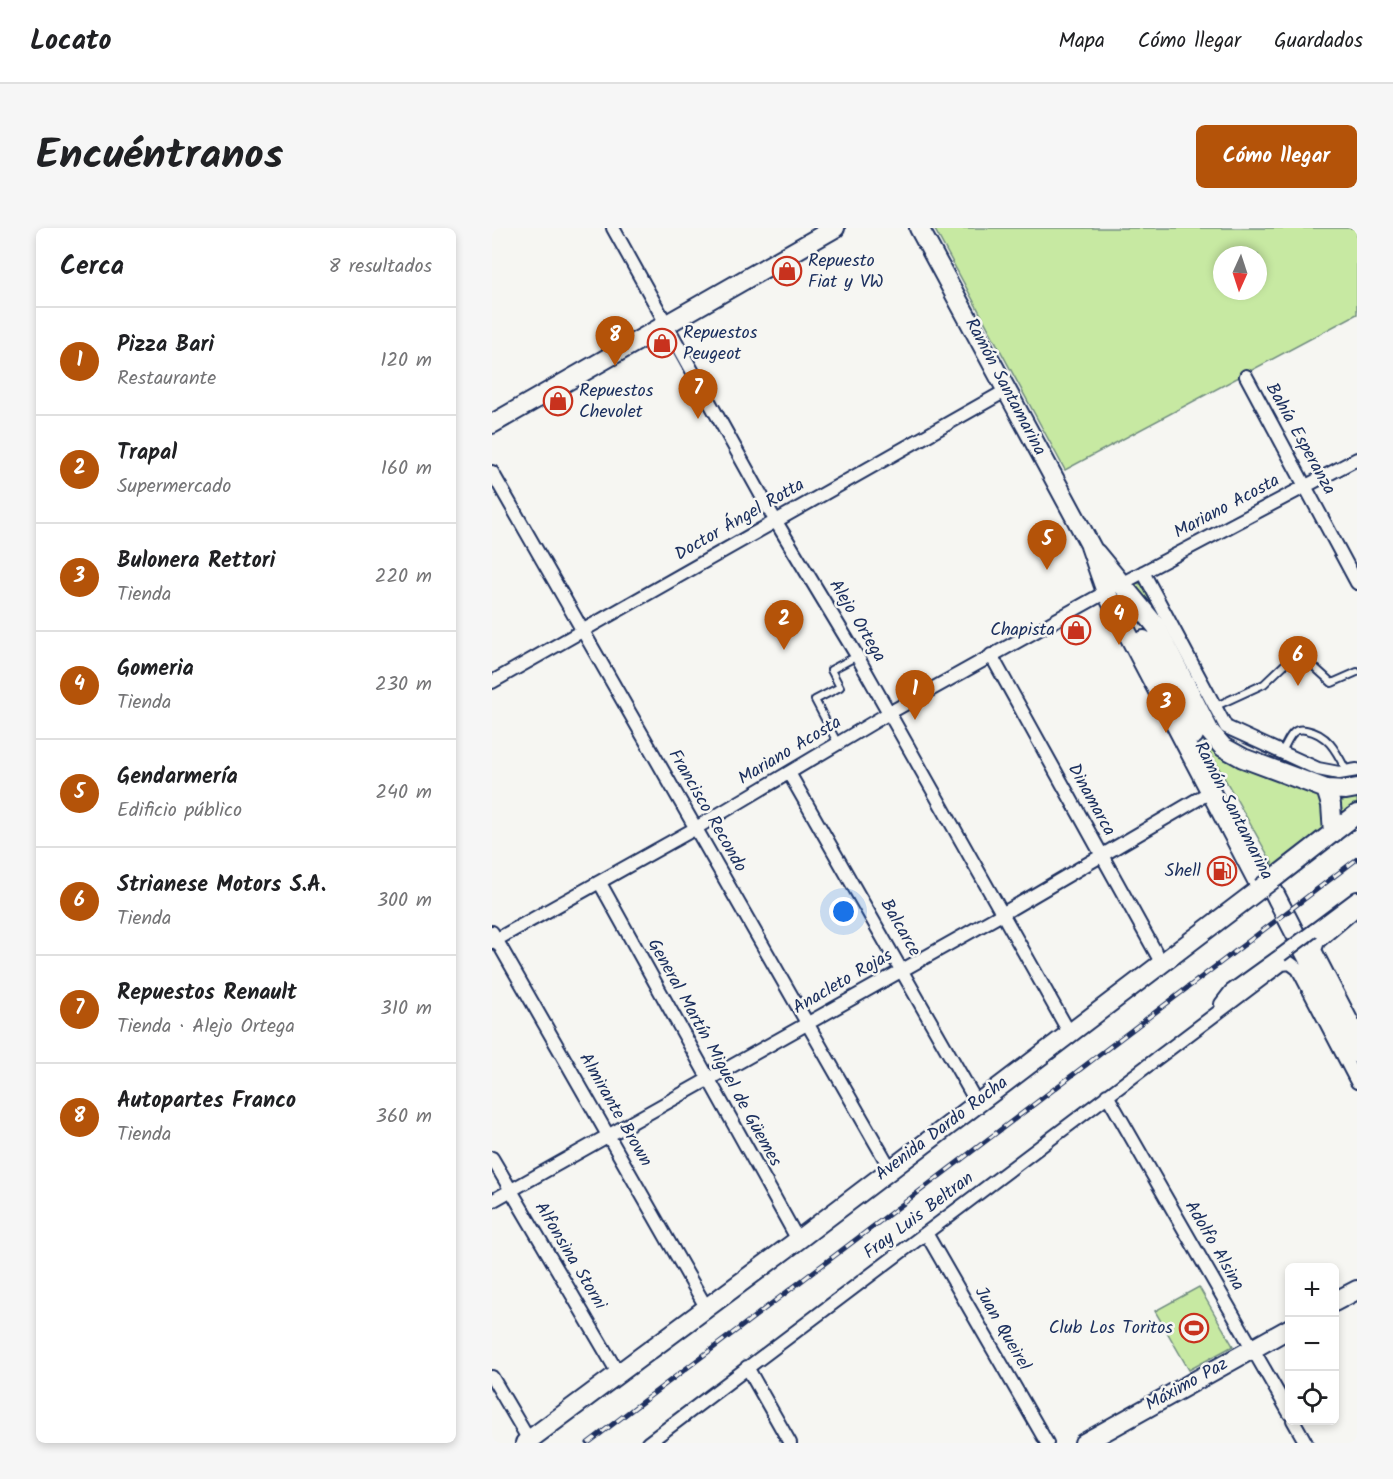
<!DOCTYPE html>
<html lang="es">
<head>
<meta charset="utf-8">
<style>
  :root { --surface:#fff; --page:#f6f6f6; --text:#202124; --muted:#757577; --line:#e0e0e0; --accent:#b45309 }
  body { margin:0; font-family:Kalam,sans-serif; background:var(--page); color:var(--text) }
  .controls { position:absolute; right:18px; bottom:18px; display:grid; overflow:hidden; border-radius:9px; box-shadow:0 3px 9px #0003 }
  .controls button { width:54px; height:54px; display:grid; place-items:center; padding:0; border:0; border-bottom:2px solid var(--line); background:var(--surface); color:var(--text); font:30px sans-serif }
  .compass { position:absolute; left:721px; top:18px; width:54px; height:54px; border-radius:50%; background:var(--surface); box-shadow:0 3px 9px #0003; rotate:183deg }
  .you { position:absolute; left:352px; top:684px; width:21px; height:21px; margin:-15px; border:4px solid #fff; border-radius:50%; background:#1a73e8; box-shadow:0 0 0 9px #1a73e833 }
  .badge { display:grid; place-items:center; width:39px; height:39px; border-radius:50%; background:var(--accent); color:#fff; font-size:20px; font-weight:700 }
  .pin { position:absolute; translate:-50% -50px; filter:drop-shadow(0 2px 3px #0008) }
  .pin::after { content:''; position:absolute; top:32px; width:21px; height:18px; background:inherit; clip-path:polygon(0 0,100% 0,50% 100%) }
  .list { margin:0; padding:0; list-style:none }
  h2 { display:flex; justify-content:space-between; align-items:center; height:78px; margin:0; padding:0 24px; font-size:26px }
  h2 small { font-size:20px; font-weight:400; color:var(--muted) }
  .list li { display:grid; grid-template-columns:39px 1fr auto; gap:18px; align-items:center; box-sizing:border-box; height:108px; padding:0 24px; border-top:2px solid var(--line) }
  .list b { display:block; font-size:22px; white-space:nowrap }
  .list p { margin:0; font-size:20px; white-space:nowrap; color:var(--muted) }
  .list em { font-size:20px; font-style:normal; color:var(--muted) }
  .icon { flex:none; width:33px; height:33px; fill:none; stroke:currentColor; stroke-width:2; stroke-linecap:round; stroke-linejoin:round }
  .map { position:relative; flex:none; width:865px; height:1215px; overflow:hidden; border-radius:9px }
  header { display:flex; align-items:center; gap:36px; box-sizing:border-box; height:84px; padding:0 30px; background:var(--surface); border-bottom:2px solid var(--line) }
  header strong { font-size:28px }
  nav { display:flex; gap:33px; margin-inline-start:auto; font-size:21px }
  .intro { display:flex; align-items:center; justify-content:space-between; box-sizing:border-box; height:144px; padding:0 36px }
  h1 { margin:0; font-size:42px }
  .button { padding:15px 27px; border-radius:9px; background:var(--accent); color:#fff; font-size:21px; font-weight:700 }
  main { display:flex; gap:36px; padding:0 36px }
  aside { flex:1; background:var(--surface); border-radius:9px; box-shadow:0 3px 9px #0003 }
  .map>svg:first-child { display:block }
  .green { fill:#c7e9a2; stroke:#718c80; stroke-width:1.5; fill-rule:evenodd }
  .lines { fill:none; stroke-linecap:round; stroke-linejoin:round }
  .lane-casing { stroke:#1b2f5e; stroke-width:10 }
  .street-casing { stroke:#1b2f5e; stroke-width:16 }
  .secondary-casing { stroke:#1b2f5e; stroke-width:22 }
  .lane { stroke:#f6f6f2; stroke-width:6 }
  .street { stroke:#f6f6f2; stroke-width:12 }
  .secondary { stroke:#f6f6f2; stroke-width:18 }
  .rail-casing { stroke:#1b2f5e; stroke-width:5 }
  .rail { stroke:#f6f6f2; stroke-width:3; stroke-dasharray:9; stroke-linecap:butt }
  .street-bridge-casing { stroke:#1b2f5e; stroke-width:16; stroke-linecap:butt }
  .secondary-bridge-casing { stroke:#1b2f5e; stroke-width:22; stroke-linecap:butt }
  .street-bridge { stroke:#f6f6f2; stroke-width:12 }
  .secondary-bridge { stroke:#f6f6f2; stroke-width:18 }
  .labels { text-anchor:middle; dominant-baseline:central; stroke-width:5; stroke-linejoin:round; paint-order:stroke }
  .poi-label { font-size:18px; fill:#1b2f5e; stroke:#f6f6f2; text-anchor:start }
  .street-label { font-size:18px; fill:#1b2f5e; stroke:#f6f6f2 }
</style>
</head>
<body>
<header>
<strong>Locato</strong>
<nav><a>Mapa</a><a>Cómo llegar</a><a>Guardados</a></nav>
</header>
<div class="intro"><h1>Encuéntranos</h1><a class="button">Cómo llegar</a></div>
<main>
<aside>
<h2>Cerca<small>8 resultados</small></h2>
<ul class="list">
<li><span class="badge">1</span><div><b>Pizza Bari</b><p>Restaurante</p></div><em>120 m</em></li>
<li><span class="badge">2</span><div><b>Trapal</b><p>Supermercado</p></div><em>160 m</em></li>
<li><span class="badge">3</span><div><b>Bulonera Rettori</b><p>Tienda</p></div><em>220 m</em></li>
<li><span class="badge">4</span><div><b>Gomeria</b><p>Tienda</p></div><em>230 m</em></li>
<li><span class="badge">5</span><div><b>Gendarmería</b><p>Edificio público</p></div><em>240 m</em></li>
<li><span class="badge">6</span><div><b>Strianese Motors S.A.</b><p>Tienda</p></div><em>300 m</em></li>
<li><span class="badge">7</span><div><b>Repuestos Renault</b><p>Tienda · Alejo Ortega</p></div><em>310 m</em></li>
<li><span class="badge">8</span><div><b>Autopartes Franco</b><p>Tienda</p></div><em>360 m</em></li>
</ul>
</aside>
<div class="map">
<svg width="865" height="1215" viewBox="0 0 865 1215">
  <rect width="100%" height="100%" fill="#f6f6f2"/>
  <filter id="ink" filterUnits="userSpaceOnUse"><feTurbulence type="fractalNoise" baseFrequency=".0167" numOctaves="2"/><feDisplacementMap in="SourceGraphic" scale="12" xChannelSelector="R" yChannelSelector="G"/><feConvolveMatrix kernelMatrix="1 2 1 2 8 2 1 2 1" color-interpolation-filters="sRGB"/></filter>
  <g filter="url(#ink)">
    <path class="green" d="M442,0H865V86L573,242ZM730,27H766V63H730Z
      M643,354L651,357L670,394L641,363Z
      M707,505L824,564L830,570L832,602L788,637L782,638Z
      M865,568V578L852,591L848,574Z
      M707,1059L741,1118L697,1142L663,1083Z"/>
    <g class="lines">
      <g class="lane-casing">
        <path id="lane" d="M722,479L772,456L794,435L807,433L818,435L840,455L865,444
          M346,516L323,472L348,459L339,442L365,428
          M789,525C793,519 796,510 801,505C805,501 809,501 814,502C837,506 845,525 855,544"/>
      </g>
      <g class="street-casing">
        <path id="street" d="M121,0L283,292L365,428L577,804
          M754,148L865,355
          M0,244L398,940
          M651,344L734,499L826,541L847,545L865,542
          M625,358L865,231
          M499,427L669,734
          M0,454L515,162
          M297,545L485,875
          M108,655L306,1012
          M865,681L826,714L823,722L865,803
          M821,703L865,670
          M0,704L214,1079
          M0,714L204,600L397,485L614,364
          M729,776L739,763L789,727
          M615,867L798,1186
          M0,930L126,1145
          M0,973L510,686L718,564
          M434,1005L555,1215
          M255,1139L298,1215
          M0,1149L37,1212
          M801,1192L814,1215
          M156,1215L790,736L798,735L806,741L865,854"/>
      </g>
      <g class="secondary-casing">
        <path id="secondary" d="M427,0L604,328
          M0,196L343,0
          M604,325L664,398L718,504L731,519L751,530L834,561L854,562L865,560
          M652,412L702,507
          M834,561L839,577L841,605
          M770,641L865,826
          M785,648L865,586
          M842,1074L865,1062
          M33,1215L306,1012L769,660L614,364L598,318
          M592,1215L798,1100"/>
      </g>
      <use href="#lane" class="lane"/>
      <use href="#street" class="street"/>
      <use href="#secondary" class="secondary"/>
      <g class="rail-casing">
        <path id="rail" d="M96,1215L865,631"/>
      </g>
      <use href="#rail" class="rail"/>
      <g class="street-bridge-casing">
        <path id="street-bridge" d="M789,727L821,703"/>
      </g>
      <g class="secondary-bridge-casing">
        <path id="secondary-bridge" d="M769,660L785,648"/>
      </g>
      <use href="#street-bridge" class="street-bridge"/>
      <use href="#secondary-bridge" class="secondary-bridge"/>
    </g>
  </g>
  <defs>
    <g id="shop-ring" transform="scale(1.5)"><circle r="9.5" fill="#f6f6f2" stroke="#c8321e" stroke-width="1.5"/><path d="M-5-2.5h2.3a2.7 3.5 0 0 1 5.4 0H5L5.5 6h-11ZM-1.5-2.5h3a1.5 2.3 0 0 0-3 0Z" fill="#c8321e"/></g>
    <g id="fuel-ring" transform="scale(1.5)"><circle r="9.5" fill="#f6f6f2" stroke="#c8321e" stroke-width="1.5"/><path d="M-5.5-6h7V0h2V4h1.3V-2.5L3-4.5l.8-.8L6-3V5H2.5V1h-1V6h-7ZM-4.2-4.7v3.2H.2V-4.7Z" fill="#c8321e"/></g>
    <g id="stadium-ring" transform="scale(1.5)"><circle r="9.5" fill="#f6f6f2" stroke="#c8321e" stroke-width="1.5"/><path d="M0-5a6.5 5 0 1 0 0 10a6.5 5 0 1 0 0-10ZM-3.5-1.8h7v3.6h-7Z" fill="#c8321e"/></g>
  </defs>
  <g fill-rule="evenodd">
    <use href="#shop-ring" x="295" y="43"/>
    <use href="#shop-ring" x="170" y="115"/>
    <use href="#shop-ring" x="66" y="173"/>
    <use href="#shop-ring" x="584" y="402"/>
    <use href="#fuel-ring" x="730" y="643"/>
    <use href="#stadium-ring" x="702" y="1100"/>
  </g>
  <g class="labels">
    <g class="poi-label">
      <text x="316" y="33">Repuesto<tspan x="316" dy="21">Fiat y VW</tspan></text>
      <text x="191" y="105">Repuestos<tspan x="191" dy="21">Peugeot</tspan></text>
      <text x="87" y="163">Repuestos<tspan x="87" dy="21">Chevolet</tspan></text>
      <text x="563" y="402" text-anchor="end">Chapista</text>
      <text x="709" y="643" text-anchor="end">Shell</text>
      <text x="681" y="1100" text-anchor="end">Club Los Toritos</text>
    </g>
    <g class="street-label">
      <text transform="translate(513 159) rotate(62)">Ramón Santamarina</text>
      <text transform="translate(808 211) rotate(61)">Bahía Esperanza</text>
      <text transform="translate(735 279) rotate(-28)">Mariano Acosta</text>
      <text transform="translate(248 292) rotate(-30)">Doctor Ángel Rotta</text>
      <text transform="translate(365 393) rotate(59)">Alejo Ortega</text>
      <text transform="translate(298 523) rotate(-31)">Mariano Acosta</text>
      <text transform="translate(599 572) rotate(61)">Dinamarca</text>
      <text transform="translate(215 583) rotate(60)">Francisco Recondo</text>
      <text transform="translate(741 583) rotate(63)">Ramón Santamarina</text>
      <text transform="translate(408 700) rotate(60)">Balcarce</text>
      <text transform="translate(351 754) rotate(-30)">Anacleto Rojas</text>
      <text transform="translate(222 825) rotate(61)">General Martín Miguel de Güemes</text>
      <text transform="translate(123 882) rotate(60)">Almirante Brown</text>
      <text transform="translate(450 901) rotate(-37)">Avenida Dardo Rocha</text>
      <text transform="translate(427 988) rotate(-37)">Fray Luis Beltran</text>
      <text transform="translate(722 1018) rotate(60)">Adolfo Alsina</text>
      <text transform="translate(78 1028) rotate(59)">Alfonsina Storni</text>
      <text transform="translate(510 1101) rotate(60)">Juan Queirel</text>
      <text transform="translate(695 1157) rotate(-29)">Máximo Paz</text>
    </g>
  </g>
</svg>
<div class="controls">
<button>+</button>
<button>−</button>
<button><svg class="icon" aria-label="locate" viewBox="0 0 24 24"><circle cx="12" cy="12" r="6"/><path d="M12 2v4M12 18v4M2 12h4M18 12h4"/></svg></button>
</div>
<svg class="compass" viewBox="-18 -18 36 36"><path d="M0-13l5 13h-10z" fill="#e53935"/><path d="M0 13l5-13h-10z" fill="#757577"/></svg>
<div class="you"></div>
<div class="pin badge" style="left:423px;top:492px">1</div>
<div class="pin badge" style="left:292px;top:422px">2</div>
<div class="pin badge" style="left:674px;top:505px">3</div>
<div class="pin badge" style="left:627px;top:417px">4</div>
<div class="pin badge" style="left:555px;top:342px">5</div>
<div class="pin badge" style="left:806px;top:458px">6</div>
<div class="pin badge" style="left:206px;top:191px">7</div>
<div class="pin badge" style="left:123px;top:138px">8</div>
</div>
</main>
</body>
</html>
